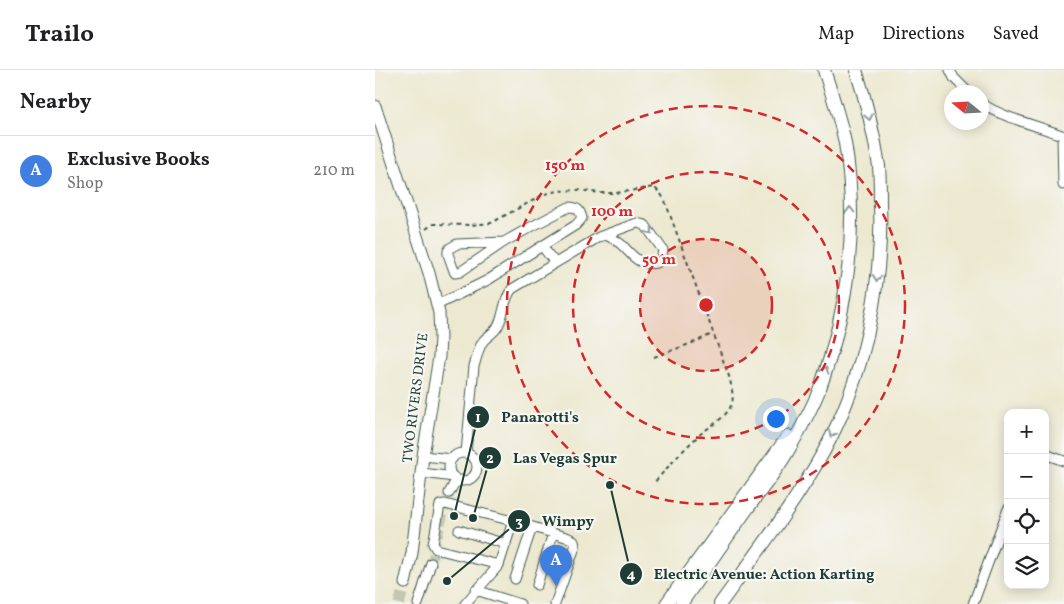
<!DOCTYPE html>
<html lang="en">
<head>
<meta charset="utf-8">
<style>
  :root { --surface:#fff; --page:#f6f6f6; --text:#202124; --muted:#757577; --line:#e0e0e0; --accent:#d1495b }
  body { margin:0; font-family:Vollkorn,serif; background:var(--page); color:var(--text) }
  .controls { position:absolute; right:15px; bottom:15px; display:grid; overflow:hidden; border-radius:10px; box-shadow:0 2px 12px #0003 }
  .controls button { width:45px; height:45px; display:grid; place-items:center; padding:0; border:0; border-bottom:1px solid var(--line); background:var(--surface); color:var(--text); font:25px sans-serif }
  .compass { position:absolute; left:569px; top:15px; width:45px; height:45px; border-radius:50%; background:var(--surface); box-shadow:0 2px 12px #0003; rotate:288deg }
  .you { position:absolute; left:400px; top:348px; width:18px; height:18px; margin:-12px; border:4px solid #fff; border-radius:50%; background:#1a73e8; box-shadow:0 0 0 8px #1a73e833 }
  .badge { display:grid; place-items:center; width:32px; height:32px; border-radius:50%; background:var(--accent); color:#fff; font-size:16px; font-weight:700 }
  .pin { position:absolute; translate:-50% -41px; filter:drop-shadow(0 1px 2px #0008) }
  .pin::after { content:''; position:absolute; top:26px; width:18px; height:15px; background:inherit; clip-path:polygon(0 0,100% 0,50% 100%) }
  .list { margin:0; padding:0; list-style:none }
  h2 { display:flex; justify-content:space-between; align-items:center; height:65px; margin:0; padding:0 20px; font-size:21px }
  h2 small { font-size:16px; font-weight:400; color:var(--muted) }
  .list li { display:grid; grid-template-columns:32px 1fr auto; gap:15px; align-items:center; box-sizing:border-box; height:70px; padding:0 20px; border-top:1px solid var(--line) }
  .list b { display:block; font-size:19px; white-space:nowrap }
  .list p { margin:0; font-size:16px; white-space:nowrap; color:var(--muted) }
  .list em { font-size:16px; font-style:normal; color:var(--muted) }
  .icon { flex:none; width:28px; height:28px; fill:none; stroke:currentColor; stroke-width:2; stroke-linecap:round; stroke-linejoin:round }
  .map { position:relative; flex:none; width:689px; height:534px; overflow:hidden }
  header { display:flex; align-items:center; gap:30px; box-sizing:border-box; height:70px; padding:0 25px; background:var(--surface); border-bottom:1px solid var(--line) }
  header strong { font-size:24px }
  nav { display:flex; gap:28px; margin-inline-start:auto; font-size:18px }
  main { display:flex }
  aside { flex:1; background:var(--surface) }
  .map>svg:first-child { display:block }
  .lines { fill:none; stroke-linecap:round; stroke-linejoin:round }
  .minor-tunnel { stroke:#c4c7b2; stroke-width:9; stroke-dasharray:9 4.5; stroke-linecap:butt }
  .major-tunnel { stroke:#c4c7b2; stroke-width:11; stroke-dasharray:11 5.5; stroke-linecap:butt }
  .minor-casing { stroke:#3e574c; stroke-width:11 }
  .major-casing { stroke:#3e574c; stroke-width:13 }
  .highway-casing { stroke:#3e574c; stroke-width:14 }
  .path { stroke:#3e574c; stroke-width:2; stroke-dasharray:4 4; stroke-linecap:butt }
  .minor { stroke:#fff; stroke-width:9 }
  .major { stroke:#fff; stroke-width:11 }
  .highway { stroke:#fff; stroke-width:12 }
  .oneway { stroke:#8f9e9a }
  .ring { fill:none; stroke:#d62828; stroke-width:2.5; stroke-dasharray:9 6 }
  .labels { text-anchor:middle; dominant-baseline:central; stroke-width:4.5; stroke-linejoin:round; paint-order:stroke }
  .street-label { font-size:14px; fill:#1f3d34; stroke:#f6f6f2 }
  .centre { fill:#d62828; stroke:#f6f6f2; stroke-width:2.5 }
  .ring-label { font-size:15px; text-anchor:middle; font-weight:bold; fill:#d62828; stroke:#f6f6f2; stroke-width:4.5; stroke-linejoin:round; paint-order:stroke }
  .leader { fill:none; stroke:#1f3d34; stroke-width:2 }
  .callout-dot { fill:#1f3d34; stroke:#f6f6f2; stroke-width:2 }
  .mark-label { font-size:15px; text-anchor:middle; font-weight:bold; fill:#fff }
  .callout-label { font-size:15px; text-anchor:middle; font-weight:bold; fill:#1f3d34; stroke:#f6f6f2; stroke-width:4.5; stroke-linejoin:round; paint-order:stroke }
</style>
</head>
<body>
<header>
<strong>Trailo</strong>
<nav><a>Map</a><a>Directions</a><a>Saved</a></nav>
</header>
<main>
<aside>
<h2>Nearby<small></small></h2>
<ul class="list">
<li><span class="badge" style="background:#3f7fe0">A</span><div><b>Exclusive Books</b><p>Shop</p></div><em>210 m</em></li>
</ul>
</aside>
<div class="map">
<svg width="689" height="534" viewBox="0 0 689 534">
  <rect width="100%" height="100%" fill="#f6f6f2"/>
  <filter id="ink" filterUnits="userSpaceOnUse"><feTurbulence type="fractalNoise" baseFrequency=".02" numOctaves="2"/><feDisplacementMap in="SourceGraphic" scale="10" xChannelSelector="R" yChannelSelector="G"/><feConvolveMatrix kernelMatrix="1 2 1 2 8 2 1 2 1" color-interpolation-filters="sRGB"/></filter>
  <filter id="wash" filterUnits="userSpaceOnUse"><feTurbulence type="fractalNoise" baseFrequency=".0096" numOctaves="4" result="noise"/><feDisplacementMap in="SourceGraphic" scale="20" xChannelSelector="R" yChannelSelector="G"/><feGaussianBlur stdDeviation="1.12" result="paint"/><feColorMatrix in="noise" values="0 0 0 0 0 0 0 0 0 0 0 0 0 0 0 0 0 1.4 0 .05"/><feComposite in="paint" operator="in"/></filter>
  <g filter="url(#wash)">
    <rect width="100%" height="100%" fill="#ede9d1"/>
  </g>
  <g filter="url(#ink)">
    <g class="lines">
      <path class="minor-tunnel" d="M56,493L74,423"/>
      <path class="major-tunnel" d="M24,534L30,513"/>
      <g class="minor-casing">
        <path id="minor" d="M575,0L579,8L593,22
          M606,33C628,48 664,56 689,66
          M687,65L688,115
          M129,172L82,174L75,178L73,181V184L79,201L80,203L85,202L129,172L154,158L194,137C202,137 205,140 207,148L201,155L167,176
          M62,235L113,210L167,176L180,193
          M91,383L99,296C102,288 103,277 109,270C114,265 120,262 123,256C130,243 128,230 137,219L224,167L262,153L270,155L288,180L287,186L282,193C264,196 259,187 248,176C243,171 237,168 231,165
          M74 397a14 14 0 1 1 28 0a14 14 0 1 1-28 0Z
          M670,384L689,391
          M48,386L77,389
          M47,403L79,407
          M74,423L79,414L86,410
          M138,451L194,468C199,470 200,472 200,477L180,534
          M84,460L131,474
          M140,509L157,457
          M162,515L178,463
          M101,520L145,534
          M43,534L56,493
          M90,534L124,495L138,451L70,434L65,435L58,474L61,479L124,495
          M598,534L633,439"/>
      </g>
      <g class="major-casing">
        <path id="major" d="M0,36L54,203L64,243L65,267L64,287L48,386L37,483L30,513"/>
      </g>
      <g class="highway-casing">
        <path id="highway" d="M291,534L413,366
          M306,534C328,502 350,470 373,438C385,421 399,404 410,386C423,364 436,341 445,318C473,241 484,155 470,73C465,48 457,24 449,0
          M345,534C381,484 419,435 449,381C489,308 508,216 505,133C505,121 505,108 504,96C499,63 491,31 481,0"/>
      </g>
      <path class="path" d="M51,159L58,154L95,155L116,153L170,124L183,121L204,120L224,123H241L279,117L286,124L290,131L355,309C356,317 359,325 357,333C352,349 332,357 321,368C306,382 292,398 278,414
        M279,287L320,272L337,264"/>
      <use href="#minor" class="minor"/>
      <use href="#major" class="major"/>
      <use href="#highway" class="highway"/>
    </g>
    <defs><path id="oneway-chevron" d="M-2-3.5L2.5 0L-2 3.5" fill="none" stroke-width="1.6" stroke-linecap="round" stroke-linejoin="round" transform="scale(1.25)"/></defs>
    <g class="oneway">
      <use href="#oneway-chevron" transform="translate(494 47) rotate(79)"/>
      <use href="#oneway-chevron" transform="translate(475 140) rotate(-91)"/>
      <use href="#oneway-chevron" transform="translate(275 161) rotate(49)"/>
      <use href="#oneway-chevron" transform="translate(502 208) rotate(95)"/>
      <use href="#oneway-chevron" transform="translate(450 300) rotate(-72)"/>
      <use href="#oneway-chevron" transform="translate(457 364) rotate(116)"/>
    </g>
  </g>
  <circle cx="331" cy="235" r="66" fill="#d62828" fill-opacity=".12"/>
  <g class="ring">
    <circle cx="331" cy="235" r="66"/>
    <circle cx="331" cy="235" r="133"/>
    <circle cx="331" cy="235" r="199"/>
  </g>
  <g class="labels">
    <g class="street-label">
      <text transform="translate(41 328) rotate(-83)">TWO RIVERS DRIVE</text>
    </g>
  </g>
  <circle cx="331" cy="235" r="8" class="centre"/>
  <g class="ring-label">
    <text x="190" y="100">150 m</text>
    <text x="237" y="146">100 m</text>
    <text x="284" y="194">50 m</text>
  </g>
  <path class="leader" d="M79 446L103 347M98 448L115 388M72 511L144 451M235 415L256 504"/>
  <g class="callout-dot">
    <circle cx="79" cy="446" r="5"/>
    <circle cx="98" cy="448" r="5"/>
    <circle cx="72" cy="511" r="5"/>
    <circle cx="235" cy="415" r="5"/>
    <circle cx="103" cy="347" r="12"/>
    <circle cx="115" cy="388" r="12"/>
    <circle cx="144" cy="451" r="12"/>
    <circle cx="256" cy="504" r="12"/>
  </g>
  <g class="mark-label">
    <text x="103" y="352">1</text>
    <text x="115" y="393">2</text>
    <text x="144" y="456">3</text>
    <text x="256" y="509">4</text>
  </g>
  <g class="callout-label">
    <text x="165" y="352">Panarotti's</text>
    <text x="190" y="393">Las Vegas Spur</text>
    <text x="193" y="456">Wimpy</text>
    <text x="389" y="509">Electric Avenue: Action Karting</text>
  </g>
</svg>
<div class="controls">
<button>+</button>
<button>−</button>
<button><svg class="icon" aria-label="locate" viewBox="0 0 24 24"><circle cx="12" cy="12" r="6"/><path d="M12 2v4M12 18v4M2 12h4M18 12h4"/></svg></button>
<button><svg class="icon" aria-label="layers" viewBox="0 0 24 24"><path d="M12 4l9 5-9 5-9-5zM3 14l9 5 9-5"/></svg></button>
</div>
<svg class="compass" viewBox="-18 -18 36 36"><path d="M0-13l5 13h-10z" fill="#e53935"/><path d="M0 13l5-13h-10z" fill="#757577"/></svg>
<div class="you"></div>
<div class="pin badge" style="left:181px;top:516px;background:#3f7fe0">A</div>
</div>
</main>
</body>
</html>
